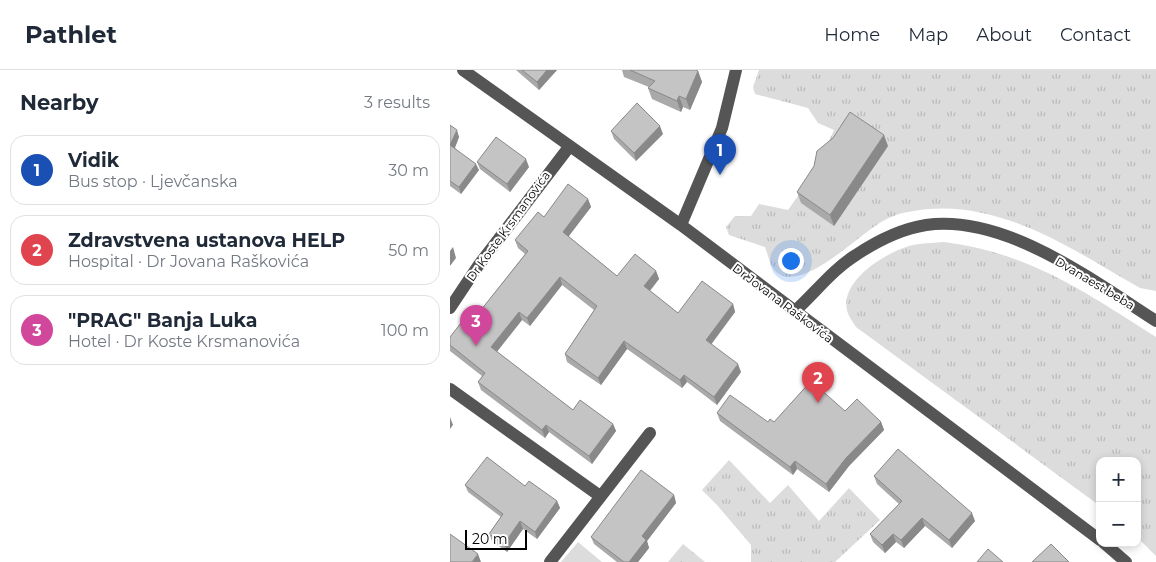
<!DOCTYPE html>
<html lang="en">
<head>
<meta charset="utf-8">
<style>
  :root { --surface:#fff; --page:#f2f2f3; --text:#1f2937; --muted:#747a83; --line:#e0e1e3; --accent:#000 }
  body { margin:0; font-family:Montserrat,sans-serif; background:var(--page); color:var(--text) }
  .controls { position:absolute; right:15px; bottom:15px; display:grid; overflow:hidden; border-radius:10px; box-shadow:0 2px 8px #0003 }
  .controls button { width:45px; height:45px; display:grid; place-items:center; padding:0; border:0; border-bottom:1px solid var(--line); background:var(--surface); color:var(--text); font:25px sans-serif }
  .scale { position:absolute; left:15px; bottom:12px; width:62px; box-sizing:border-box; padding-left:5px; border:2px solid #000; border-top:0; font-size:14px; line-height:18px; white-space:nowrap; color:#000; -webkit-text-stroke:4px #fff; paint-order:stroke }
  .you { position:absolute; left:340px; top:190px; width:18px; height:18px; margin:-12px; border:4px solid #fff; border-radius:50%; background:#1a73e8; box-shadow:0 0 0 8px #1a73e833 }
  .badge { display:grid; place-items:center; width:32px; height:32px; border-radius:50%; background:var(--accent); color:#fff; font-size:16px; font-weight:700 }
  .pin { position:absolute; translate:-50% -41px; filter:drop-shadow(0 1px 2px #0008) }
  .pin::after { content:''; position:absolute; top:26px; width:18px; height:15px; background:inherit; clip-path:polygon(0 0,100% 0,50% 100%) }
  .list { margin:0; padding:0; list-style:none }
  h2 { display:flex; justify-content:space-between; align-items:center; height:65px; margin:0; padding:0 20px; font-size:21px }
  h2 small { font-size:16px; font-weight:400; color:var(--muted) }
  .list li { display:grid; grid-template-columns:32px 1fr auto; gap:15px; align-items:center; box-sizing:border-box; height:70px; margin:0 10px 10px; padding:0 10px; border:1px solid var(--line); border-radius:15px }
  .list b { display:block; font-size:19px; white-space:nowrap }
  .list p { margin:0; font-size:16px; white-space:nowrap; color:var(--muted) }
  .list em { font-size:16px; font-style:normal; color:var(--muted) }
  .map { position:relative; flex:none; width:706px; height:492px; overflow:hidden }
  header { display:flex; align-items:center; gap:30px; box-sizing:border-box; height:70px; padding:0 25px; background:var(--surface); border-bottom:1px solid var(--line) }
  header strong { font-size:24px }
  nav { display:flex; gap:28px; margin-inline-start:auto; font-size:18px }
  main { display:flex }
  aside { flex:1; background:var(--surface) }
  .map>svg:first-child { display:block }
  .grass { fill:url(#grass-tufts) }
  .park { fill:#dcdcdc }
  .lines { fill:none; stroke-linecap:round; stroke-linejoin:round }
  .minor { stroke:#555; stroke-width:12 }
  .wall { fill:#a9a9a9 }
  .shaded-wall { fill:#898989 }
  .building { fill:#c4c4c4; stroke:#898989 }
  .labels { text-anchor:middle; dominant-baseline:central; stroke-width:4; stroke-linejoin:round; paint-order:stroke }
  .street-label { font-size:12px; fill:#000; stroke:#fff }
</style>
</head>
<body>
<header>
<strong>Pathlet</strong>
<nav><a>Home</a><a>Map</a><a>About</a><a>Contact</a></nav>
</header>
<main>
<aside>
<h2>Nearby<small>3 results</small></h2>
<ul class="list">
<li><span class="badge" style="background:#1a4fb4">1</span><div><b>Vidik</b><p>Bus stop · Ljevčanska</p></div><em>30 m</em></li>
<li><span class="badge" style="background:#e0444e">2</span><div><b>Zdravstvena ustanova HELP</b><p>Hospital · Dr Jovana Raškovića</p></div><em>50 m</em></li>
<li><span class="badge" style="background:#d1479c">3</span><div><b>&quot;PRAG&quot; Banja Luka</b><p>Hotel · Dr Koste Krsmanovića</p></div><em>100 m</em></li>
</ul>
</aside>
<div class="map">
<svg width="706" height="492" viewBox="0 0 706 492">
  <defs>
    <pattern id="grass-tufts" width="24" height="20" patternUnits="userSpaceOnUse" patternTransform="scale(1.25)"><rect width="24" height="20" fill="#dcdcdc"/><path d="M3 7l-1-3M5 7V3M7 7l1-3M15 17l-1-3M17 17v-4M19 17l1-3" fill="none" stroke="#bbb"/></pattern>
  </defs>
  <rect width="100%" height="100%" fill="#fff"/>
  <path class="grass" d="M309,0H706V221L690,218C620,178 543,124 458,142C450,143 440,147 433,151C409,164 356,220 329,204C321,200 318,185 315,177L279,165L276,157L285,146H301L309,134L338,140L364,103L384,60L368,53L358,38L305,24L303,17Z
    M494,172C580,183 635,222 706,267V486L687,467V391H650V436L406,257C403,252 398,246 397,240C390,211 435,183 459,176C470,173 483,173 494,172Z
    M279,390L320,433L338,415L369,451L399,418L430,450L385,492H301V475L267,435L252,420Z
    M233,474L255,492H218Z"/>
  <path class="park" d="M128,472L152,492H111Z"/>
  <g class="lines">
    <path class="minor" d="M13,0L231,155L650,470
      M231,155L272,58L286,0
      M0,238L28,196L119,77
      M345,241C365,223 383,199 406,185C427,171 451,159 476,155C555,144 642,210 706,251
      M0,319L150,426
      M654,473L676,492
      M100,492L200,363"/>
  </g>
  <path class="wall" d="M66,0H107L89,20Z
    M172,0H246L248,1L252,12L240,40L233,37L231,42L202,29L198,18L199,17L174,7Z
    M0,55L9,67L5,78L29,100L11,124L0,116Z
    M161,61L213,64L186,91L164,69Z
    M438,76L384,156L351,133L347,122Z
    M27,92L79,97L60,122L30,99Z
    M138,129L141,137L118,166L167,206L206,201L209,209L200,221L228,243L283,234L285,242L261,275L291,302L267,335L237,312L232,318L177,279L151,315L117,292L115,284L144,240L112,215L80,256L72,250L47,282L123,340L163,354L166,361L142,394L99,362L95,368L31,320L28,312L32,306L0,281V267L27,245L75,184L68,178L65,170L94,147Z
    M395,341L431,352L434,360L399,396L379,422L347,399L343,405L270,351L267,343L318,352H324Z
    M424,406L525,451L502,478L475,456L454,478L446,472L435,483L423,472L420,464L449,434L427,414Z
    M15,415L75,416L107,431L110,438L87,469L73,459L57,482L42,471L39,464L51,447L18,422Z
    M224,425L226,433L197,471L199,478L188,492H167L144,474L141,467Z"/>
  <path class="shaded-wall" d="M97,0H107L89,20L87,12Z
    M248,1L252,12L240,40L236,29Z
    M229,26L233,37L231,42L227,31Z
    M210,56L213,64L186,91L184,83Z
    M7,60L9,67L3,82L0,75Z
    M434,65L438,76L384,156L380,145Z
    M76,89L79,97L60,122L57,114Z
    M26,94L29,100L11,124L9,117Z
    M138,129L141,137L116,170L113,162Z
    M3,177L6,188L0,196V181Z
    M206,201L209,209L197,224L194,216Z
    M110,207L112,215L80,256L77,248Z
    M283,234L285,242L258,278L256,270Z
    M69,242L72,250L44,285L41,277Z
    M174,271L177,279L151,315L148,308Z
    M288,294L291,302L267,335L264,327Z
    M234,305L237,312L232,318L230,310Z
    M0,347L3,355L0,359Z
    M431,352L434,360L399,396L379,422L376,414L396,388Z
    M163,354L166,361L142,394L139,386Z
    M96,355L99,362L95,368L92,360Z
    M345,391L347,399L343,405L340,397Z
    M224,425L226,433L197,471L199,478L188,492H179L192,466Z
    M107,431L110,438L87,469L85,462Z
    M522,443L525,451L502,478L499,470Z
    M472,448L475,456L454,478L451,470Z
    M70,451L73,459L57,482L54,474Z
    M443,464L446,472L435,483L432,475Z
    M28,484L31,492H22Z"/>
  <path class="building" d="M72,0H97L87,12Z
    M180,0H246L248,1L236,29L229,26L227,31L198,18L205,11Z
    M187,33L210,56L184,83L161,61Z
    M400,42L434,65L380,145L347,122L364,96L367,81L383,68Z
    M0,55L7,60L0,75L26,94L9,117L0,111Z
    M46,67L76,89L57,114L27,92Z
    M118,114L138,129L113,162L167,206L185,184L206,201L194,216L228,243L252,211L283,234L256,270L288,294L264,327L234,305L230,310L174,271L148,308L115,284L147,236L110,207L77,248L69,242L41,277L123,340L130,330L163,354L139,386L96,355L92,360L28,312L35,303L0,275V267L21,240L27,245L78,181L65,170L88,142L94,147Z
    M361,311L395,341L407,329L431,352L396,388L376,414L345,391L340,397L267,343L280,325L318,352L320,349L324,352Z
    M448,379L522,443L499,470L472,448L451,470L443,464L432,475L420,464L452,431L424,406Z
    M37,387L75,416L79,411L107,431L85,462L70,451L54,474L39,464L53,444L15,415Z
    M191,400L224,425L192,466L196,470L179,492H174L141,467Z
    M0,464L28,484L22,492H0Z
    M601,474L619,492H582Z
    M538,479L553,492H527Z"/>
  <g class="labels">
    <g class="street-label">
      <text transform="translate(58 156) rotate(-54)">Dr Koste Krsmanovića</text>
      <text transform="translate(645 213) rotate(31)">Dvanaest beba</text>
      <text transform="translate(333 233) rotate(37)">Dr Jovana Raškovića</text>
    </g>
  </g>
</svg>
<div class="controls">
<button>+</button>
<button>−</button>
</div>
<div class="scale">20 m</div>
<div class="you"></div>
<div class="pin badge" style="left:270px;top:105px;background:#1a4fb4">1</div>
<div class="pin badge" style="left:368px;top:333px;background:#e0444e">2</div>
<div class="pin badge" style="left:26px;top:276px;background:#d1479c">3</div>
</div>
</main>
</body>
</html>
